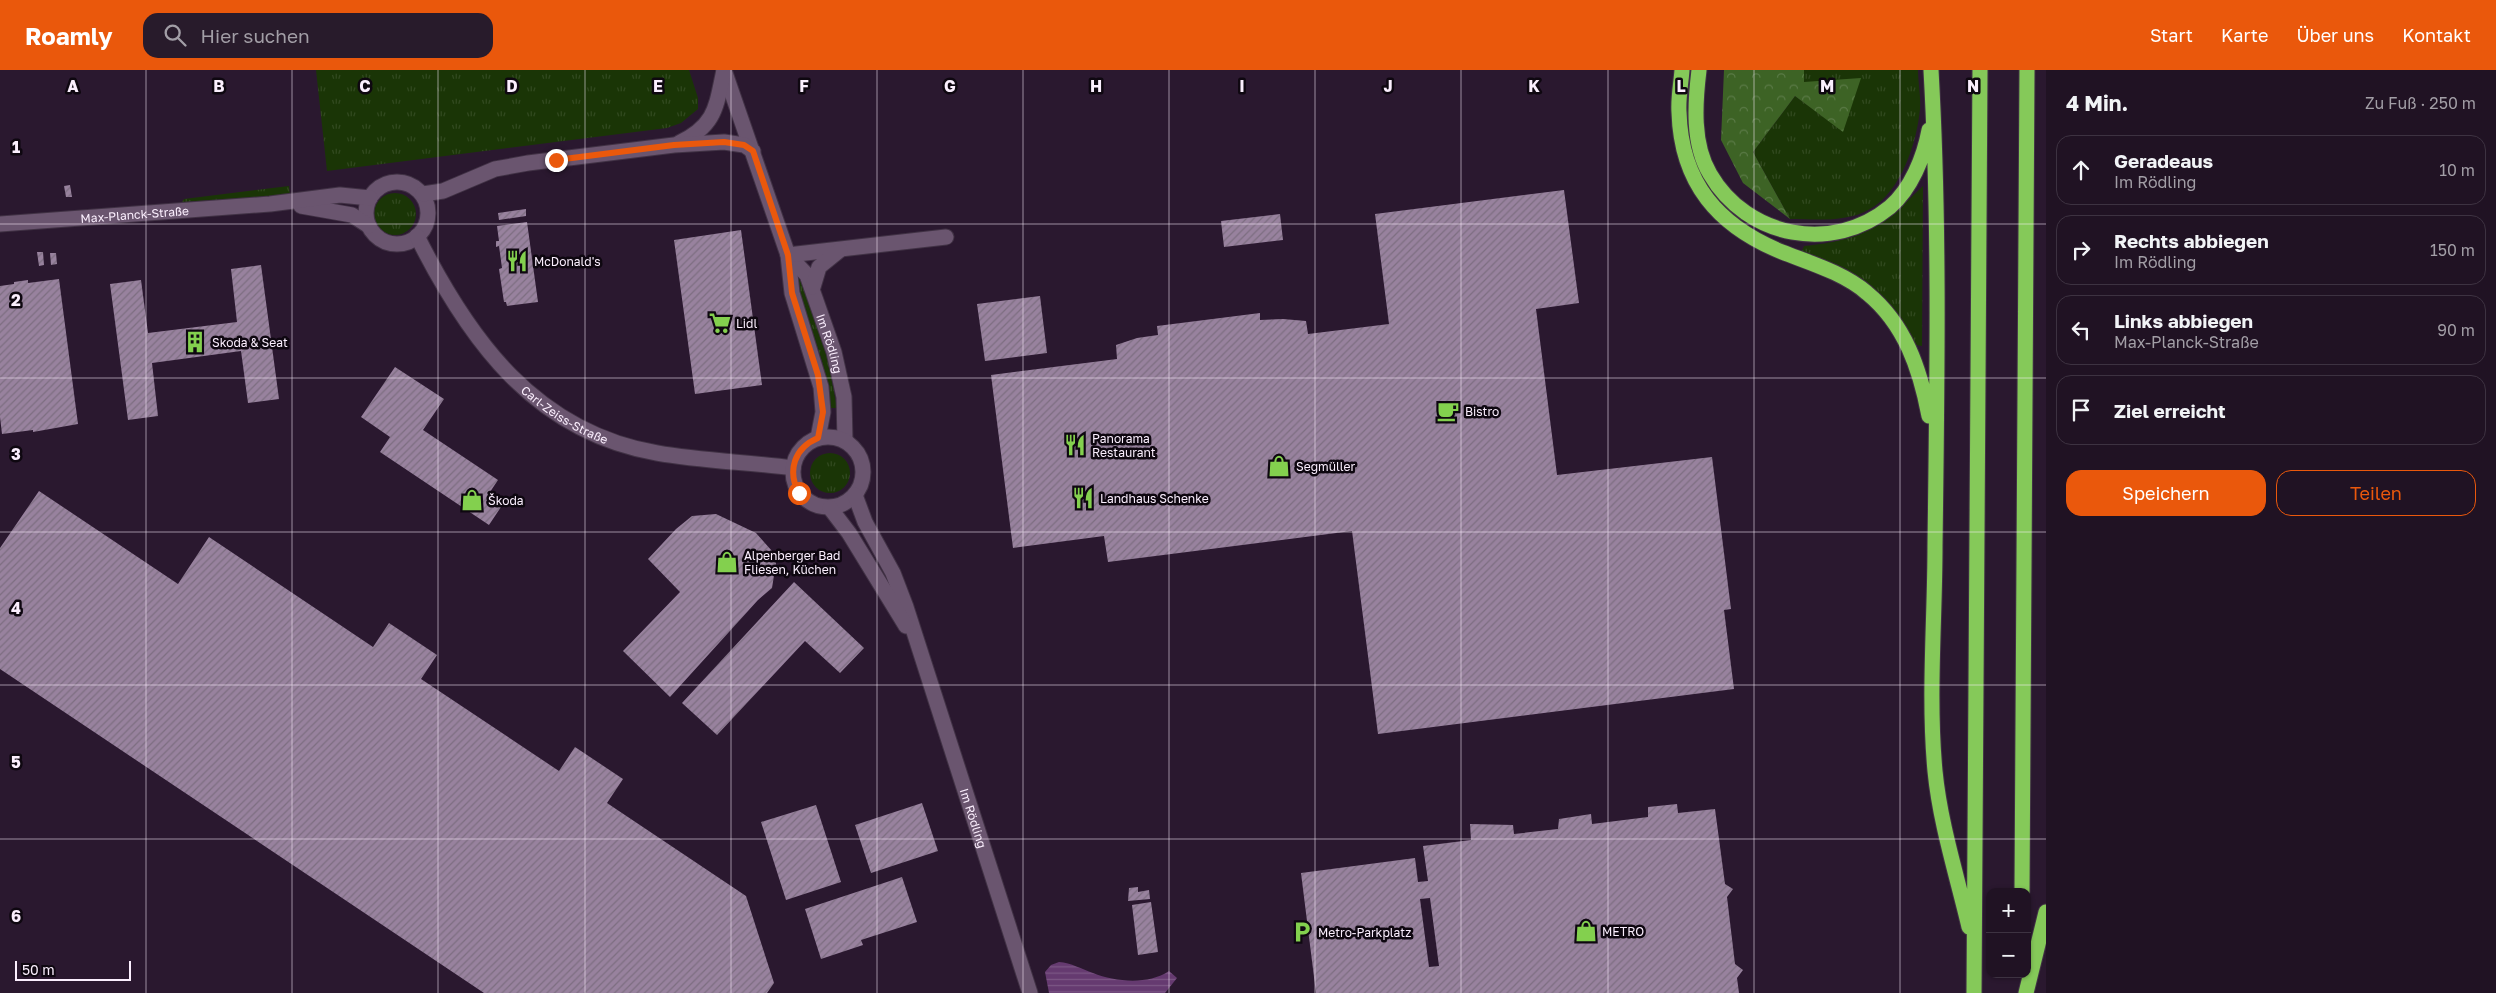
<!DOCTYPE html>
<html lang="de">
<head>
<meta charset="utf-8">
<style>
  :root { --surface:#201223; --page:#281b2b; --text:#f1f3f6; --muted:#a29ea6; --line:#3d3241; --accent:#ea580c }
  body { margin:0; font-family:"Golos Text",sans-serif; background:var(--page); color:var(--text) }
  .controls { position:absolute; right:15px; bottom:15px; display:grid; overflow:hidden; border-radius:10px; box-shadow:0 1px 4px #0004 }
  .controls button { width:45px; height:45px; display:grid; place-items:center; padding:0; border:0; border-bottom:1px solid var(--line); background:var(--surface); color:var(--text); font:25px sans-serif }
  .scale { position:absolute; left:15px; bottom:12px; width:116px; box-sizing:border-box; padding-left:5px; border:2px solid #fbeffe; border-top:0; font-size:14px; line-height:18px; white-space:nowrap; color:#fbeffe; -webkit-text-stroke:4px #0e0710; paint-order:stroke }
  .stop { position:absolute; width:15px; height:15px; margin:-11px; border:4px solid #ea580c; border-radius:50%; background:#fff }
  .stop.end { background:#ea580c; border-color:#fff; box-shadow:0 1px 5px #0008 }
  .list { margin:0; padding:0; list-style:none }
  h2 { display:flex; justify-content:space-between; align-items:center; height:65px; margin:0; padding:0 20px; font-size:21px }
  h2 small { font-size:16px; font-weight:400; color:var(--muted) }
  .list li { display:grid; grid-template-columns:32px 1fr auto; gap:15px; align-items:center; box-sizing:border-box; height:70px; margin:0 10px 10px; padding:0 10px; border:1px solid var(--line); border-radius:15px }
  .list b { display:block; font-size:19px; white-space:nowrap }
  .list p { margin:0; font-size:16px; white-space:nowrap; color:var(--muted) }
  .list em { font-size:16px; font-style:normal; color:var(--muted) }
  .actions { display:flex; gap:10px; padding:15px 20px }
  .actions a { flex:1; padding:11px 0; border:1px solid var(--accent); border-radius:15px; text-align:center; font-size:18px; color:var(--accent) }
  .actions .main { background:var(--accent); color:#fff }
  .icon { flex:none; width:28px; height:28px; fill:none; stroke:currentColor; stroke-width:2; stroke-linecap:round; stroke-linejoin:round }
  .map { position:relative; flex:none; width:2046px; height:923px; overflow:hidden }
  header { display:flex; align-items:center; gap:30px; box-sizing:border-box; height:70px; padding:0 25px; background:var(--accent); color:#fff }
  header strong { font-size:24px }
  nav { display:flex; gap:28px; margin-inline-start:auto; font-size:18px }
  .search { width:350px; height:45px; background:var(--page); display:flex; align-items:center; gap:12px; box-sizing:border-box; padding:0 18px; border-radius:15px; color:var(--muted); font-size:19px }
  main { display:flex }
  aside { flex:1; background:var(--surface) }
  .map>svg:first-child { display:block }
  .grass { fill:url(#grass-tufts) }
  .forest { fill:url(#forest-crowns) }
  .water { fill:url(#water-rules) }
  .building { fill:url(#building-hatch); fill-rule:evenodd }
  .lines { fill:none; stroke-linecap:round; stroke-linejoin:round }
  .minor-casing { stroke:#413245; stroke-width:17 }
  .highway-casing { stroke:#413245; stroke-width:17 }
  .minor { stroke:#6a556f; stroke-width:15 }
  .highway { stroke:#85c959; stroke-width:15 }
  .route { stroke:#ea580c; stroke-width:6 }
  .grid { fill:none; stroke:#fbeffe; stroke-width:1; stroke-opacity:0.55 }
  .labels { text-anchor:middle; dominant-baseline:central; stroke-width:5; stroke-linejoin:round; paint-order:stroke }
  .street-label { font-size:12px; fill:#fbeffe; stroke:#0e0710 }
  .poi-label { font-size:12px; fill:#fbeffe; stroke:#0e0710; text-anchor:start }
  .grid-label { font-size:16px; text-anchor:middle; font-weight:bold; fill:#fbeffe; stroke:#0e0710; stroke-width:5; stroke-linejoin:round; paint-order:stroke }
</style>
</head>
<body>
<header>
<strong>Roamly</strong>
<div class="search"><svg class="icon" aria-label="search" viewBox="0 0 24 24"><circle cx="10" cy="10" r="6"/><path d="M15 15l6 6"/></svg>Hier suchen</div>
<nav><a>Start</a><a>Karte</a><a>Über uns</a><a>Kontakt</a></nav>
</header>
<main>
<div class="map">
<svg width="2046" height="923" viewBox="0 0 2046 923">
  <defs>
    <pattern id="grass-tufts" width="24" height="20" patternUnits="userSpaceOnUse" patternTransform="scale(1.25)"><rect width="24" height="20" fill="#1a3506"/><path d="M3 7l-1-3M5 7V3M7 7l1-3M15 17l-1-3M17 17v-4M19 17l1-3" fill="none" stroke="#31491f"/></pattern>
    <pattern id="forest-crowns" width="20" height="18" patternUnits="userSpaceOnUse" patternTransform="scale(1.25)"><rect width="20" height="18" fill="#3d6325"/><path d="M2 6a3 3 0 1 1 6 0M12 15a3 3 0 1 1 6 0" fill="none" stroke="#5a7a46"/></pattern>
    <pattern id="water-rules" width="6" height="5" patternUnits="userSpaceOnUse" patternTransform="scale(1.25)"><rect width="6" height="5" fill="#653a70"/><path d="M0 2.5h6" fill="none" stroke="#7c5785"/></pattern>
    <pattern id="building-hatch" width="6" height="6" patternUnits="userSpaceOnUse" patternTransform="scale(1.25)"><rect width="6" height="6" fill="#98829e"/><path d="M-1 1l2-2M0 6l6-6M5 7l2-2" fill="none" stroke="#7d6e81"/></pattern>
  </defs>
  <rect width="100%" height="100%" fill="#2a182f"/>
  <path class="grass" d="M316,0H689L698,28V39L681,53L667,58L327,101Z
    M1804,0H1918C1918,13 1921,26 1920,39C1917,72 1901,122 1870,139C1846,153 1816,149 1790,149L1753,82L1795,26L1843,61L1803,12Z
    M289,116L290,125L182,132L184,129Z
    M1923,116L1922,276L1916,275C1883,220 1862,203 1802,181L1804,176C1864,170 1881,157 1923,116Z
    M374 144a21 21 0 1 1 42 0a21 21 0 1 1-42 0Z
    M797,197L828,290L837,338H831L822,291L791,198Z
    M810 403a20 20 0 1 1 40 0a20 20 0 1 1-40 0Z"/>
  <path class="forest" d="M1724,0H1804V12L1861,8L1843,62L1795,26L1753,82L1790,149L1743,113L1721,70Z"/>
  <path class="water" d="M1059,892C1071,893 1082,899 1093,903C1116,912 1148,915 1169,901L1177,908L1165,923H1049L1045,902L1051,895Z"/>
  <path class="building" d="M70,115L72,127H66L64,116Z
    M1564,120L1579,233L1536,239L1557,405L1712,387L1731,539L1724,540L1734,619L1378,664L1352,461L1108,492L1104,466L1013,478L991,305L1117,289L1116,275L1137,268L1158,265L1157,256L1260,243V250L1283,249L1306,251L1308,264L1389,254L1375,144Z
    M526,139V146L499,150L498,143Z
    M1280,144L1283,170L1224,177L1221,151Z
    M527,152L538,232L507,236L506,232H504L499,199L502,198L499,176L496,177V171H499L497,156Z
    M741,160L762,315L695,324L674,170Z
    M37,182H43L44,195L39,196Z
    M50,183H56L57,194L51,195Z
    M261,195L279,329L248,333L241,281L152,293L158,346L128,350L110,214L141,210L148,263L237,252L231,199Z
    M59,209L78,354L33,362V360L2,364L0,347V216L14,214V212L28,210V213Z
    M1040,226L1047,283L985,291L977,234Z
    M395,297L444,329L423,360L498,410L488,425L503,434L489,455L380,382L390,367L361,347Z
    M39,421L178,514L209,467L373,577L389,553L437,585L421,609L559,701L575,677L623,709L607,733L746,826L774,913L767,923H484L0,599V478Z
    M716,444L756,463L772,481L776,493L772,518L758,530L670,627L623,581L680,522L648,489L676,459L692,446Z
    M794,512L864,578L840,603L805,571L717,665L682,633Z
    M922,733L938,781L871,803L855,755Z
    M1677,734L1678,743L1715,739L1725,814L1733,819L1727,827L1735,894L1743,900L1737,908L1739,923H1316L1301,803L1415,788L1418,812L1428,811L1423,776L1471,770L1470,754L1513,755L1514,764L1558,759L1559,749L1591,744L1592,754L1648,747V737ZM1430,828L1439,896L1429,897L1420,829Z
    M816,735L841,812L786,830L761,752Z
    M902,807L917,852L861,870L863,875L821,889L805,839Z
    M1138,817V822L1149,820L1150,829L1128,831L1129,818Z
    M1151,832L1158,882L1138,885L1132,835Z"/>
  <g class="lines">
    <g class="minor-casing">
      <g id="minor">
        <path d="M724,0L788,185L792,223L821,317L823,342L818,368"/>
        <path d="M679,73C716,55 716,37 724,0"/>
        <circle cx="397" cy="143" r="31"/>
        <path d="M423,124L443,121L495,99L528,93L674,75L724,72L744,75L753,81"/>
        <path d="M301,136L352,145L369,156"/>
        <path id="s1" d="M0,154L270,134L340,125L370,128"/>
        <path id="s2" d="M417,166C469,270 535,362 657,383C702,391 748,392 793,398"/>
        <path id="s3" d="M788,185L807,205L834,282L844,327L845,371"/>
        <path d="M788,185L946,167"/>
        <path d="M813,217L819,197L840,180"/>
        <circle cx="828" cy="402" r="35"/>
        <path id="s4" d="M855,425L865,452L893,503L906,537L1030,923"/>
        <path d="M830,438L849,463L906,556"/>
      </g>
    </g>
    <g class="highway-casing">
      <path id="highway" d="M1682,0C1681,14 1678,28 1679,42C1681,113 1718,156 1782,182C1810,193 1844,203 1867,223C1905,254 1920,299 1929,346
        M1699,0C1695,33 1692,74 1710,104C1747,168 1833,184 1890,137C1911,119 1924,87 1929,60
        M1931,0C1940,158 1937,317 1935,476C1935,550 1928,626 1935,701C1940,753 1957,806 1969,857
        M2022,822L2027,0
        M1974,923L1980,0
        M2026,923L2046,842"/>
    </g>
    <use href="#minor" class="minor"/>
    <use href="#highway" class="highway"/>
  </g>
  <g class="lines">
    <path class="route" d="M556,90L674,75L724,72L744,75L753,81L788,185L792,223L818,305L823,342L818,368C794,378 787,401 799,423"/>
  </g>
  <path class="grid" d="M146,0V923M292,0V923M438,0V923M585,0V923M731,0V923M877,0V923M1023,0V923M1169,0V923M1315,0V923M1461,0V923M1608,0V923M1754,0V923M1900,0V923M0,154H2046M0,308H2046M0,462H2046M0,615H2046M0,769H2046"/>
  <defs>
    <g id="restaurant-bare" transform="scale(1.725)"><path d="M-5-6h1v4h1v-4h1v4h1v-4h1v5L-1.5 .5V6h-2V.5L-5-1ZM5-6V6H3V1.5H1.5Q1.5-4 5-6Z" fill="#83d04e" stroke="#0e0710" stroke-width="2.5" paint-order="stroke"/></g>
    <g id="supermarket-bare" transform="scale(1.725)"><path d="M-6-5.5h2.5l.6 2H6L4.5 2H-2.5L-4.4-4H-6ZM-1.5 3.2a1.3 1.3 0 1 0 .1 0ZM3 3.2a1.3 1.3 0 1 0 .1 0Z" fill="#83d04e" stroke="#0e0710" stroke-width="2.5" paint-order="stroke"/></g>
    <g id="building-bare" transform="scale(1.725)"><path d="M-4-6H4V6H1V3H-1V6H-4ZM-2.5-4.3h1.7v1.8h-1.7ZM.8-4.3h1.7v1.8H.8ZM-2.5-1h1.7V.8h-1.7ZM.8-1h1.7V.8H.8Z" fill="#83d04e" stroke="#0e0710" stroke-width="2.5" paint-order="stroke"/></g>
    <g id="cafe-bare" transform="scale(1.725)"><path d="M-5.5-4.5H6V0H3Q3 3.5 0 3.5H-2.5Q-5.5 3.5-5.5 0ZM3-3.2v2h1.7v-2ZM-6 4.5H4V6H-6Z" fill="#83d04e" stroke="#0e0710" stroke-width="2.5" paint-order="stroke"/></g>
    <g id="shop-bare" transform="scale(1.725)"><path d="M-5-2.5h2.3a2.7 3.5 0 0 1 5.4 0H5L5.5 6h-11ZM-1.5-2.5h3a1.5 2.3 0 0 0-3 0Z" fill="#83d04e" stroke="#0e0710" stroke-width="2.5" paint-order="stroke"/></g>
    <g id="parking-bare" transform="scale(1.725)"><path d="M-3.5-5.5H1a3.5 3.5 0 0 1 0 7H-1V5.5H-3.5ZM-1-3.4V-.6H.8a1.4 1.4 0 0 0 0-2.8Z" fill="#83d04e" stroke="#0e0710" stroke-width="2.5" paint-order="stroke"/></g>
  </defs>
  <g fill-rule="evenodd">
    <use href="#restaurant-bare" x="517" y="191"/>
    <use href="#supermarket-bare" x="720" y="253"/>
    <use href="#building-bare" x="195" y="272"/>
    <use href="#cafe-bare" x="1448" y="341"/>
    <use href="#restaurant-bare" x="1075" y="375"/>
    <use href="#shop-bare" x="1279" y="396"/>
    <use href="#restaurant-bare" x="1083" y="428"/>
    <use href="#shop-bare" x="472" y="430"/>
    <use href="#shop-bare" x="727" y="492"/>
    <use href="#shop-bare" x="1586" y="861"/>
    <use href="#parking-bare" x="1302" y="862"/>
  </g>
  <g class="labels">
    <g class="street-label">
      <text stroke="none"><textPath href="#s1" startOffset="135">Max-Planck-Straße</textPath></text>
      <text stroke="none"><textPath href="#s3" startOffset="100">Im Rödling</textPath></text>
      <text stroke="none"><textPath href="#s2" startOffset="236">Carl-Zeiss-Straße</textPath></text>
      <text stroke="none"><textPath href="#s4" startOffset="345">Im Rödling</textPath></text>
    </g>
    <g class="poi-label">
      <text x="534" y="191">McDonald's</text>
      <text x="736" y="253">Lidl</text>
      <text x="212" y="272">Skoda &amp; Seat</text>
      <text x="1465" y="341">Bistro</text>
      <text x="1092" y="368">Panorama<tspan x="1092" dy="14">Restaurant</tspan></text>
      <text x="1296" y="396">Segmüller</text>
      <text x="1100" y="428">Landhaus Schenke</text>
      <text x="488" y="430">Škoda</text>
      <text x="744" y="485">Alpenberger Bad<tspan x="744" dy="14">Fliesen, Küchen</tspan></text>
      <text x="1602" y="861">METRO</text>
      <text x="1318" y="862">Metro-Parkplatz</text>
    </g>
  </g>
  <g class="grid-label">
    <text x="73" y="22">A</text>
    <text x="219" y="22">B</text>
    <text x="365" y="22">C</text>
    <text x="512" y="22">D</text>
    <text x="658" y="22">E</text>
    <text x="804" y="22">F</text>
    <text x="950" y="22">G</text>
    <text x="1096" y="22">H</text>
    <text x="1242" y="22">I</text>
    <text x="1388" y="22">J</text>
    <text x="1534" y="22">K</text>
    <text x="1681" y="22">L</text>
    <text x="1827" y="22">M</text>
    <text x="1973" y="22">N</text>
    <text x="16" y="83">1</text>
    <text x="16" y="236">2</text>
    <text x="16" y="390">3</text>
    <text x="16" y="544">4</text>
    <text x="16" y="698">5</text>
    <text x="16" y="852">6</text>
  </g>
</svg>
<div class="controls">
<button>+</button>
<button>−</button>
</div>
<div class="scale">50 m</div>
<div class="stop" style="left:799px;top:423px"></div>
<div class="stop end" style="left:556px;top:90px"></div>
</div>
<aside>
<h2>4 Min.<small>Zu Fuß · 250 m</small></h2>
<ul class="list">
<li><svg class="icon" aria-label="ahead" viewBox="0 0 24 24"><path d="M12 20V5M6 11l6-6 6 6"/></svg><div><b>Geradeaus</b><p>Im Rödling</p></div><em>10 m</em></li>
<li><svg class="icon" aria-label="right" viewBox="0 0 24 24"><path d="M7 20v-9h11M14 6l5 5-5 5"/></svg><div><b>Rechts abbiegen</b><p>Im Rödling</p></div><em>150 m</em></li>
<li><svg class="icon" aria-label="left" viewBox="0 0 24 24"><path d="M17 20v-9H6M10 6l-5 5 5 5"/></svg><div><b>Links abbiegen</b><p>Max-Planck-Straße</p></div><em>90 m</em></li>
<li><svg class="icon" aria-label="arrive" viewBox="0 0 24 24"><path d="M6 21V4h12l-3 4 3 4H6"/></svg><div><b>Ziel erreicht</b></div></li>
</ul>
<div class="actions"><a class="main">Speichern</a><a>Teilen</a></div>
</aside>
</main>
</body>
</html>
